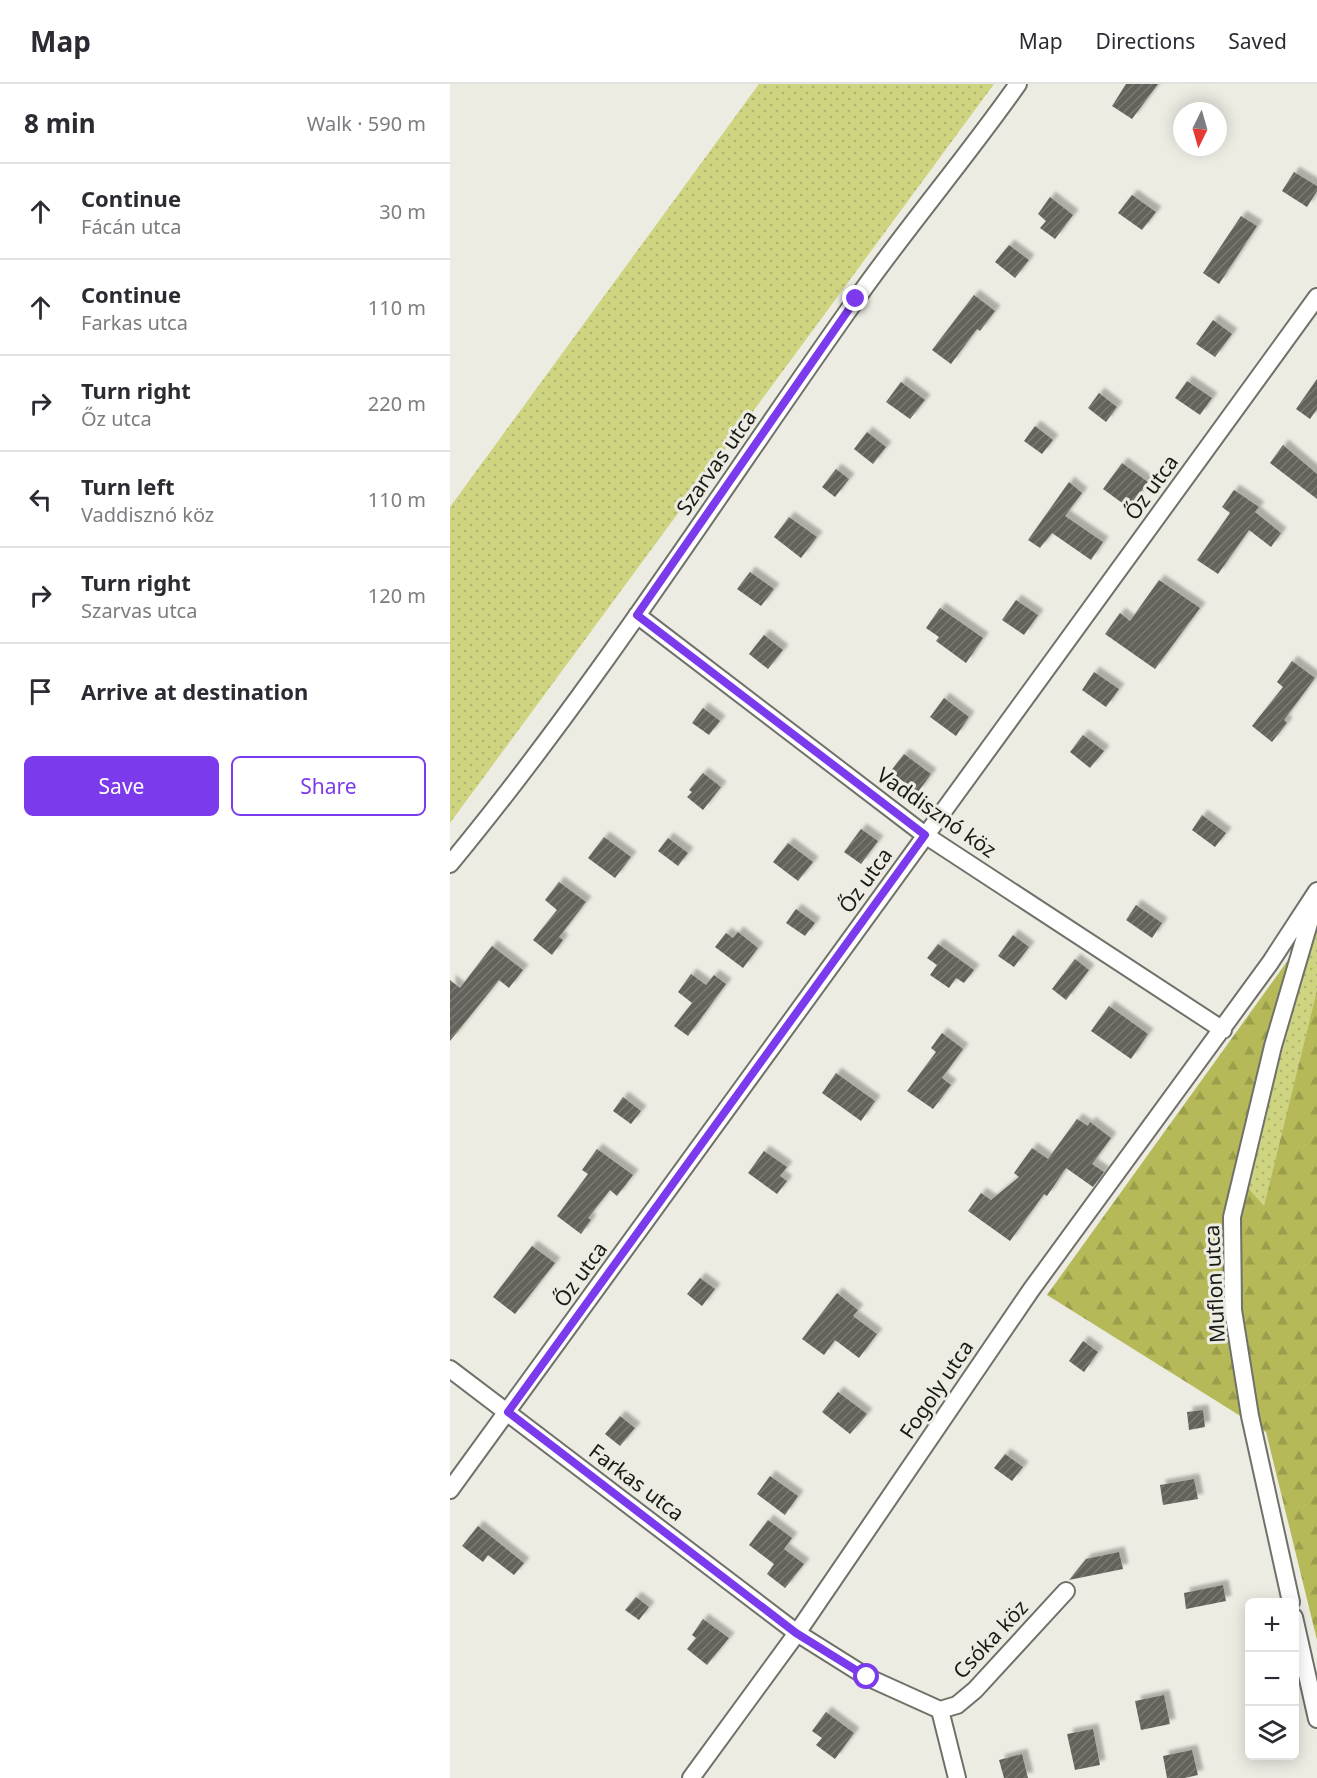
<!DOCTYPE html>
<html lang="en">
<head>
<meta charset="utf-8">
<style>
  :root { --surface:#fff; --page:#f7f7f7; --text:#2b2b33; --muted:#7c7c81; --line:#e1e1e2; --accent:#7c3aed }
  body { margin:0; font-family:"Noto Sans",sans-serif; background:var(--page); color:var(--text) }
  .controls { position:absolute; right:18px; bottom:18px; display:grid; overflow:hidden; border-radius:9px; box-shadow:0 3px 15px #0003 }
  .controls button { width:54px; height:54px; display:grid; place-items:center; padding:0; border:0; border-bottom:2px solid var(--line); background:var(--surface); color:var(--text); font:30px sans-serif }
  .compass { position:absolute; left:723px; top:18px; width:54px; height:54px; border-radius:50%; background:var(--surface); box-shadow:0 3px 15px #0003; rotate:185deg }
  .stop { position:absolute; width:18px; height:18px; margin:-14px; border:4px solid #7c3aed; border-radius:50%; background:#fff }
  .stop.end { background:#7c3aed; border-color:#fff; box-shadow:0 2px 6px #0008 }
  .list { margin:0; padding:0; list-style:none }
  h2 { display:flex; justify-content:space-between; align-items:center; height:78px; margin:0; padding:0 24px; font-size:26px }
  h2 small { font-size:20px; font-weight:400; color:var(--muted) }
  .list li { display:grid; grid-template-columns:39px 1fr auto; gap:18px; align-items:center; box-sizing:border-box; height:96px; padding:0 24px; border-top:2px solid var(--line) }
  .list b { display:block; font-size:22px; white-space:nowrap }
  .list p { margin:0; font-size:20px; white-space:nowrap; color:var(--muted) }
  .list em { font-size:20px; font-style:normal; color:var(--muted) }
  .actions { display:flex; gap:12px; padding:18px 24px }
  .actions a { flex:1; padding:14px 0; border:2px solid var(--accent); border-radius:9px; text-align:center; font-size:21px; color:var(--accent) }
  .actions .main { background:var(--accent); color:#fff }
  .icon { flex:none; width:33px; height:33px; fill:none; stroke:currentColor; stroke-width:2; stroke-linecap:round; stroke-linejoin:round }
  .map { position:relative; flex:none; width:867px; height:1694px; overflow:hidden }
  header { display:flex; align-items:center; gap:36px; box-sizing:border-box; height:84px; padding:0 30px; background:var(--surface); border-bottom:2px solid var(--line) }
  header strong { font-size:28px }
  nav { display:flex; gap:33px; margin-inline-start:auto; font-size:21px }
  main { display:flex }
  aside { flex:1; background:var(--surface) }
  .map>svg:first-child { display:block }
  .grass { fill:url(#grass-dots) }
  .forest { fill:url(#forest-firs) }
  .building { fill:url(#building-hatch); filter:url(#shadow) }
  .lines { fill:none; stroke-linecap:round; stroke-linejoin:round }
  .street-casing { stroke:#707169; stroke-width:20 }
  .street { stroke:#fff; stroke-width:16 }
  .route { stroke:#7c3aed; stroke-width:8 }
  .labels { text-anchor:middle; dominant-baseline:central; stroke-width:6; stroke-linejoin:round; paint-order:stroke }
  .street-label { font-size:21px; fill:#191916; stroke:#ecece3 }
</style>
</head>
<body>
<header>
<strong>Map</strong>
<nav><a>Map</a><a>Directions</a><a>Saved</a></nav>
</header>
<main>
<aside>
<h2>8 min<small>Walk · 590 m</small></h2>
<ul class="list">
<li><svg class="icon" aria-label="ahead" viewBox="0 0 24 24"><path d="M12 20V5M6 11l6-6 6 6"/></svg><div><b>Continue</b><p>Fácán utca</p></div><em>30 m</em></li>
<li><svg class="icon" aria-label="ahead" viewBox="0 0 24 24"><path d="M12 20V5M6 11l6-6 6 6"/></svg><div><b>Continue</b><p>Farkas utca</p></div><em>110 m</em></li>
<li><svg class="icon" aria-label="right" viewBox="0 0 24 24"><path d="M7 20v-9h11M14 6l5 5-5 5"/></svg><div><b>Turn right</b><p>Őz utca</p></div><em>220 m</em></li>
<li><svg class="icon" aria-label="left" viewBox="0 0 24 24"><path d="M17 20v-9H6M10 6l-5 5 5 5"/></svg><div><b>Turn left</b><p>Vaddisznó köz</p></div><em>110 m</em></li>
<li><svg class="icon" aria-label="right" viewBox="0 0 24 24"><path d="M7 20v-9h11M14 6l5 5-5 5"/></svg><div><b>Turn right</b><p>Szarvas utca</p></div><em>120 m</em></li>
<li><svg class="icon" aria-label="arrive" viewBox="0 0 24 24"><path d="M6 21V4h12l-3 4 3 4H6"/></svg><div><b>Arrive at destination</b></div></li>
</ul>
<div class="actions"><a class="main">Save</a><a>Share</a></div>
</aside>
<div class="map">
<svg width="867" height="1694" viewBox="0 0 867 1694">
  <defs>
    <pattern id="grass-dots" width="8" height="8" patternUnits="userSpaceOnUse" patternTransform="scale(1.5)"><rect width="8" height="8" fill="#cfd481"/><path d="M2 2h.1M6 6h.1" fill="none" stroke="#b1b56f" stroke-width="1.8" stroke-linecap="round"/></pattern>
    <pattern id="forest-firs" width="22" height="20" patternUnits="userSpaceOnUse" patternTransform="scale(1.5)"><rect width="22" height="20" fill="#b5b957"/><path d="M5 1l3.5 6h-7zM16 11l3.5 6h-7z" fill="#9b9e4b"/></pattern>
    <pattern id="building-hatch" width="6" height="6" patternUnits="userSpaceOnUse" patternTransform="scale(1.5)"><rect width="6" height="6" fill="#63645c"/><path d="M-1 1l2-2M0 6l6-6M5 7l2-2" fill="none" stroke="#797a73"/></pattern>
    <filter id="shadow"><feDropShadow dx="5.5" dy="-5.5" stdDeviation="1.5" flood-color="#0004"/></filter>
  </defs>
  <rect width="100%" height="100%" fill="#ecece3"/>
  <path class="grass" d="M309,0H544L0,739V423Z
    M867,836V906L814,1123L798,1104L859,847Z"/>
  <path class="forest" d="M859,847L798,1104L814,1122L867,906V1556L816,1348L597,1211Z"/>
  <path class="building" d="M676,0H708L682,35L662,22Z
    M844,88L867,102V107L857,123L832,107Z
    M682,111L706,128L692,146L668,129Z
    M600,113L623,131L605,155L590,144L596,137L588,130Z
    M791,132L807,142L769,200L753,189Z
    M559,161L579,176L565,194L545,178Z
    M524,211L545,227L530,247L527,245L501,280L482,266Z
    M763,236L782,250L765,273L746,260Z
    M867,295V325L860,335L846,325Z
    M737,297L762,314L750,331L725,314Z
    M451,298L475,316L460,335L436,318Z
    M649,309L667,323L656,338L638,324Z
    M585,342L603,356L592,370L574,357Z
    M417,348L436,363L423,380L404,365Z
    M833,361L867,390V415L820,379Z
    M672,379L698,398L679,424L653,405Z
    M386,385L399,395L385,413L372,403Z
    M619,398L632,409L615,432L653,458L641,476L602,449L590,464L578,456Z
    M784,406L809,423L805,428L831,449L821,463L799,446L768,490L747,476L780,429L772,423Z
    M339,433L367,453L351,474L324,453Z
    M300,488L324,505L311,522L287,505Z
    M709,496L750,524L705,585L655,550L670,529L680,537Z
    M566,516L588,531L574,551L552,536Z
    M490,524L533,554L516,579L486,557L489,553L476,544Z
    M314,551L333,566L318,585L299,570Z
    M842,577L865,594L834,636L837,639L822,658L802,642L833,603L827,598Z
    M644,588L669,605L656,623L632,606Z
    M494,614L519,633L506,652L480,633Z
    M253,624L270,637L259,651L242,639Z
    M633,651L654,667L640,684L620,668Z
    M454,670L481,690L468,708L440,688Z
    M253,689L271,703L253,726L237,713L242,708L239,706Z
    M752,731L776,749L765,763L742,746Z
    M411,745L428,757L411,780L394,768Z
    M154,753L181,773L165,794L138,774Z
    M218,754L238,769L228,782L208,767Z
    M338,759L363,778L348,797L323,778Z
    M109,798L136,818L109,853L113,856L102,871L83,856L107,826L95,816Z
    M686,821L712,839L702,854L676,836Z
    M346,825L365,839L355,852L336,839Z
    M288,848L308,864L293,884L265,863L276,849L283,854Z
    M563,851L579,863L564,883L548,872Z
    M488,860L524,886L514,899L506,894L499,904L480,891L487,881L477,874Z
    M42,862L73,886L59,904L49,896L0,957V896L10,904Z
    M625,875L639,886L616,916L602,905Z
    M241,890L256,901L264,891L276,900L238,952L224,942L242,919L228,908Z
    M659,922L698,950L681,975L641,947Z
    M492,949L513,965L492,994L501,1001L483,1025L457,1007L486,968L481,964Z
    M386,989L425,1017L411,1037L372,1009Z
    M173,1013L191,1027L181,1040L163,1027Z
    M627,1035L638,1042L640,1038L661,1054L642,1080L654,1088L643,1103L616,1084L597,1112L594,1110L560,1157L518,1127L531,1109L541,1116L569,1093L564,1089L582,1064L598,1075Z
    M147,1065L183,1091L167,1112L160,1106L138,1134L141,1136L131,1150L107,1132L138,1090L132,1086Z
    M314,1067L337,1083L330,1092L337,1097L327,1110L298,1089Z
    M82,1162L105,1179L65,1230L43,1213Z
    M250,1194L265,1205L252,1222L237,1210Z
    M387,1209L408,1226L403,1232L427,1250L409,1274L385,1256L374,1271L352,1255Z
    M633,1257L648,1268L634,1288L619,1277Z
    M388,1308L417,1330L400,1350L372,1328Z
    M753,1326L755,1343L739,1346L737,1328Z
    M170,1332L185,1344L170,1362L155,1350Z
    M555,1370L573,1383L562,1397L544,1384Z
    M320,1392L348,1412L335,1431L307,1410Z
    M744,1395L748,1415L713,1421L710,1401Z
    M318,1436L342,1454L334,1465L354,1480L335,1504L317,1490L324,1480L299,1461Z
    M28,1442L74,1479L64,1491L38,1471L33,1478L12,1462Z
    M669,1468L673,1485L619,1496L636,1475Z
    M773,1501L776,1517L736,1525L734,1509Z
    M186,1513L199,1523L189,1536L175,1526Z
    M253,1535L279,1554L257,1581L237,1565L246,1554L242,1551Z
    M714,1611L720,1640L691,1646L685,1617Z
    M376,1628L404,1649L385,1675L366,1661L372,1654L362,1647Z
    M643,1645L650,1681L625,1686L617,1650Z
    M742,1666L748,1691L735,1694H717L713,1672Z
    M572,1670L578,1694H554L549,1676Z"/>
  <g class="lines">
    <g class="street-casing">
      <path id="street" d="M187,531L475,751L773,946
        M0,780C147,602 271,406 405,217C457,143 516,74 568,0
        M0,1285L347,1549L417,1593L490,1626L507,1694
        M0,1406L867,213
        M841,1518L800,1332L783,1226L782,1133L823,962L865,819
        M844,1533L867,1635
        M490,1626L507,1621L525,1606L616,1507
        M241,1694L347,1549L581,1206L820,879L867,807"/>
    </g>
    <use href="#street" class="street"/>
  </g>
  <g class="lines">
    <path class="route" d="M406,215L187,531L475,751L58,1328L346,1549L417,1593"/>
  </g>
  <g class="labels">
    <g class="street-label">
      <text transform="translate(266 378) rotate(-55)">Szarvas utca</text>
      <text transform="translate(701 403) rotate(-54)">Őz utca</text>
      <text transform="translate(487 728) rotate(35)">Vaddisznó köz</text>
      <text transform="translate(415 796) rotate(-54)">Őz utca</text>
      <text transform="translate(130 1190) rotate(-54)">Őz utca</text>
      <text transform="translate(764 1200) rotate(-93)">Muflon utca</text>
      <text transform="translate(486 1305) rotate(-56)">Fogoly utca</text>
      <text transform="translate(187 1398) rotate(37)">Farkas utca</text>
      <text transform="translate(540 1555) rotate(-47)">Csóka köz</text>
    </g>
  </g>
</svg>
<div class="controls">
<button>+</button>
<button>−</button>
<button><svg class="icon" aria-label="layers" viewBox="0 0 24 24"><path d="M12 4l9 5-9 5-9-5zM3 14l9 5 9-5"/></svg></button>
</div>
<svg class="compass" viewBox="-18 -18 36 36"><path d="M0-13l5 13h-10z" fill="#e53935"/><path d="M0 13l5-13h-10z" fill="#7c7c81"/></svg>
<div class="stop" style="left:417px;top:1593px"></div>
<div class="stop end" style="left:406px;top:215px"></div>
</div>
</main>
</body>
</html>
